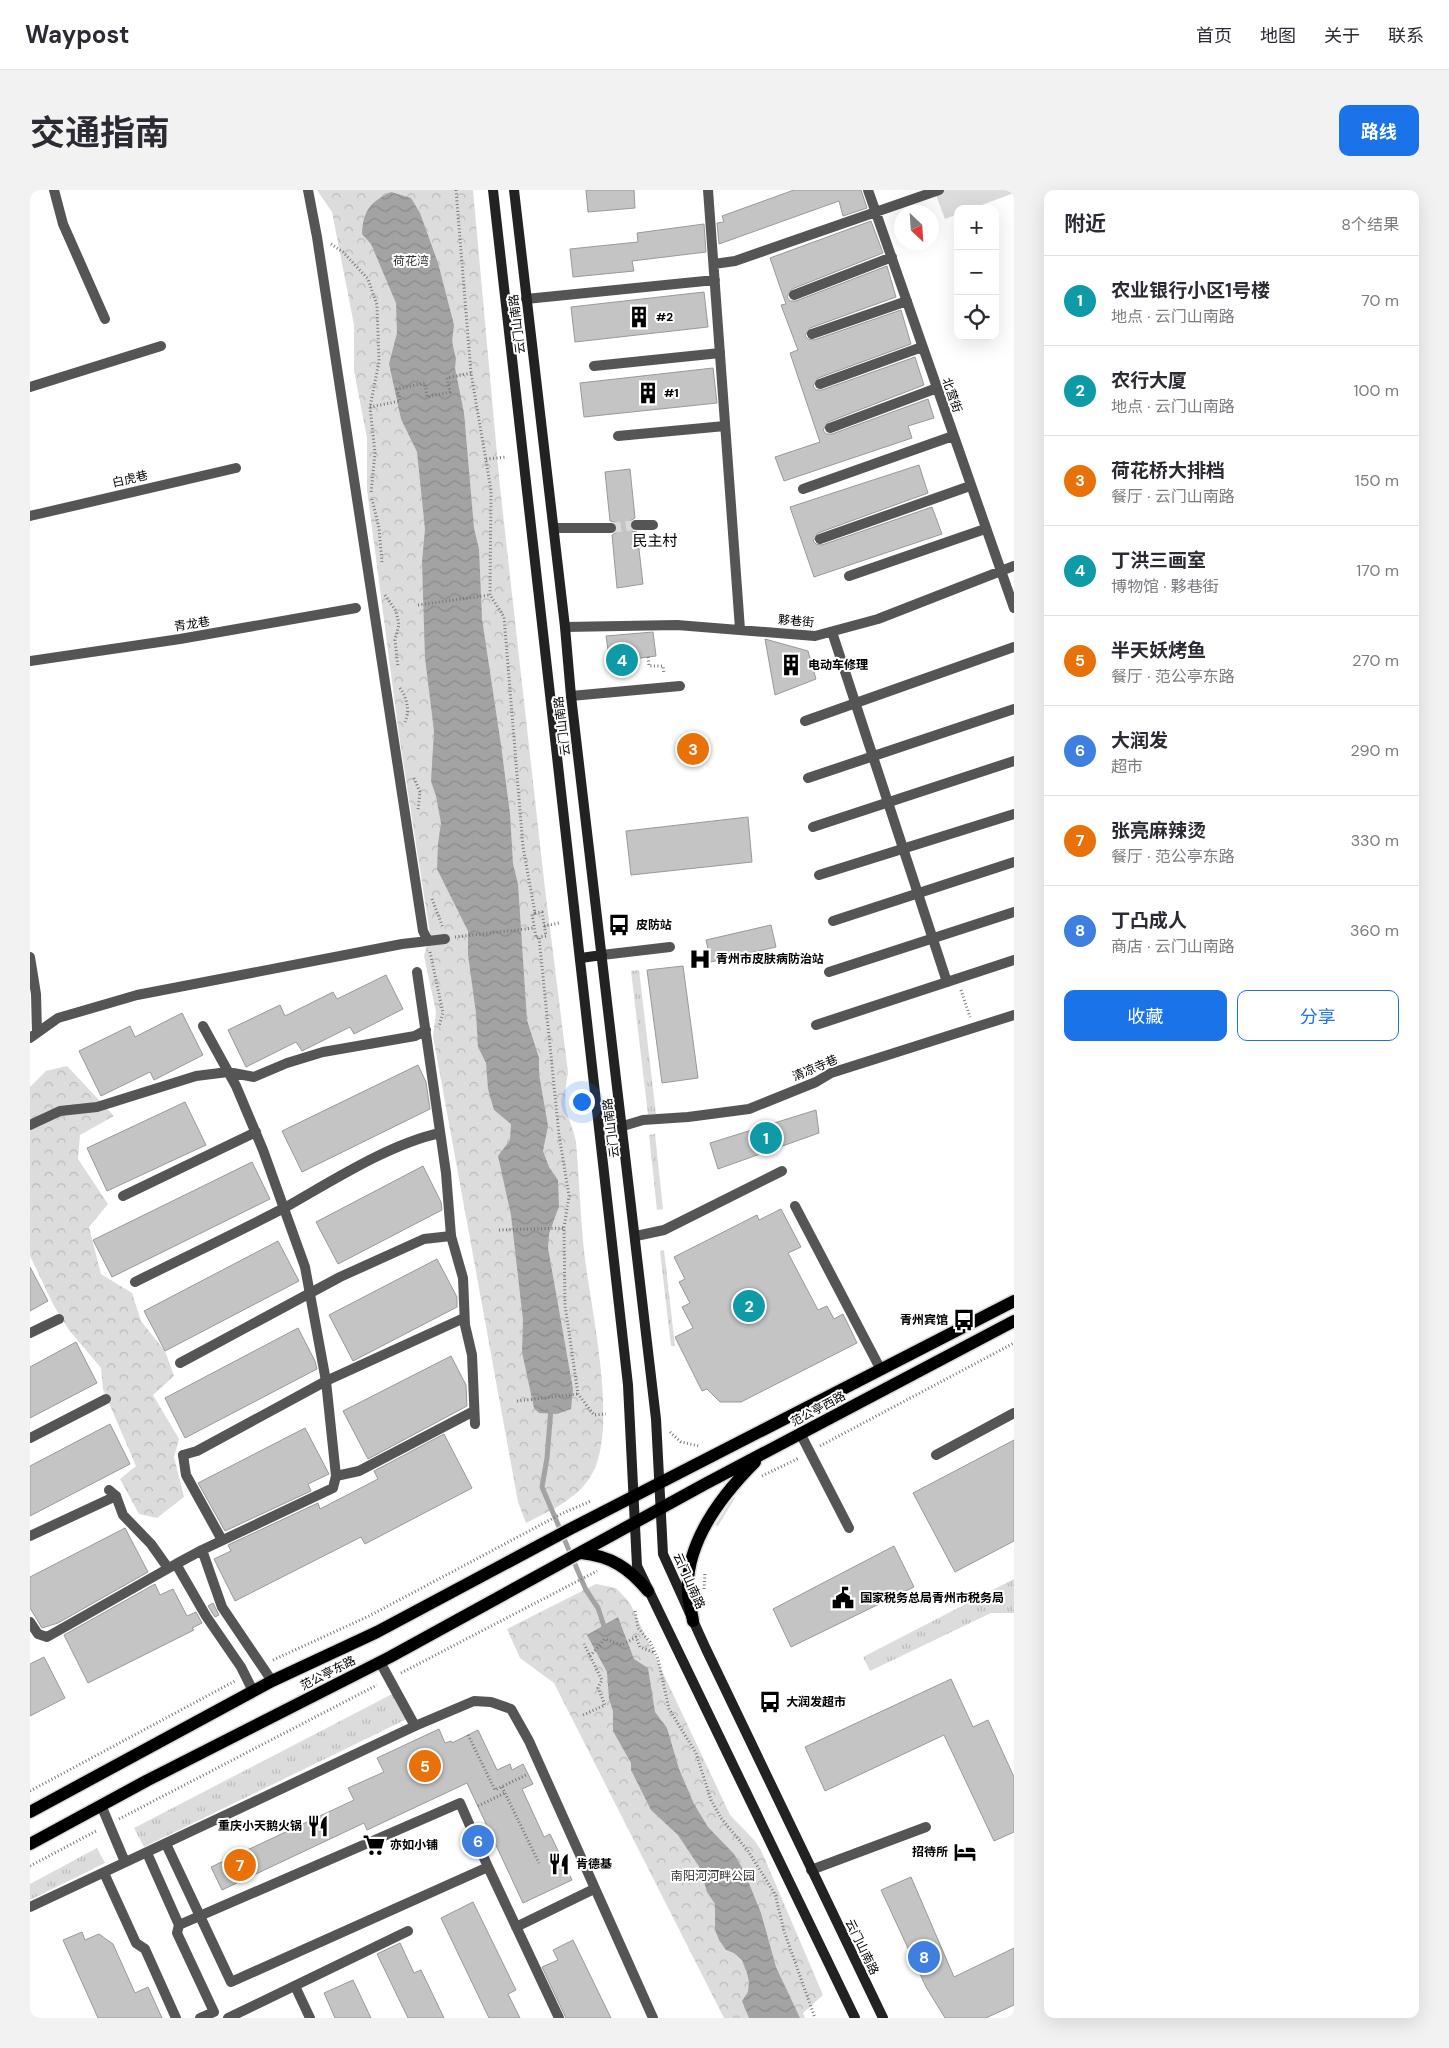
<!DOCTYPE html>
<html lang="zh">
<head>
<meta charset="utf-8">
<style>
  :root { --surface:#fff; --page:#f2f2f3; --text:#2b2b33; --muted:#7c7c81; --line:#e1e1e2; --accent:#1a73e8 }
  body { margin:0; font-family:"DM Sans","Noto Sans SC",sans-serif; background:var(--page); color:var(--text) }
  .controls { position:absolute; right:15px; top:15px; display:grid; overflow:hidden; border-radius:10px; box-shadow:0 5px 20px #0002 }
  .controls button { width:45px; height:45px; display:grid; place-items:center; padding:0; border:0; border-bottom:1px solid var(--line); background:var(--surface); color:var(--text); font:25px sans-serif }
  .compass { position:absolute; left:864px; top:15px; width:45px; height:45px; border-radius:50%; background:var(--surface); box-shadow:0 5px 20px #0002; rotate:155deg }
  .you { position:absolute; left:551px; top:911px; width:18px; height:18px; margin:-12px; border:4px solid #fff; border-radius:50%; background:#1a73e8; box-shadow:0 0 0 8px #1a73e833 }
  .badge { display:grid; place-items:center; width:32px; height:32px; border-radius:50%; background:var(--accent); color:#fff; font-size:16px; font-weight:700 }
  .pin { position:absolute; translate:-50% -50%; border:2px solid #fff; box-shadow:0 1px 5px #0006 }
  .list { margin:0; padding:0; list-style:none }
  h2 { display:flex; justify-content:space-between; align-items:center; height:65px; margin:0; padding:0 20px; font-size:21px }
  h2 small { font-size:16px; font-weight:400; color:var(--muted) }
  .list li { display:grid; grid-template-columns:32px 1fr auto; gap:15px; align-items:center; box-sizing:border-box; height:90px; padding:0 20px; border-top:1px solid var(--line) }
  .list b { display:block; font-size:19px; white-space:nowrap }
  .list p { margin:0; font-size:16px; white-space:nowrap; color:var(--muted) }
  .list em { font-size:16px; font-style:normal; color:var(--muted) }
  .actions { display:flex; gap:10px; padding:15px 20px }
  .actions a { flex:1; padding:11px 0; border:1px solid var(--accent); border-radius:10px; text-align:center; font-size:18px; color:var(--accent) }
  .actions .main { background:var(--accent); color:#fff }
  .icon { flex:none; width:28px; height:28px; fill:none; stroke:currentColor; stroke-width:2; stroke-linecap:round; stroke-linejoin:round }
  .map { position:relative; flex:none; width:984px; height:1828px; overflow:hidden; border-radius:10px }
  header { display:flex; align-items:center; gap:30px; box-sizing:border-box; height:70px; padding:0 25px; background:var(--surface); border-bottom:1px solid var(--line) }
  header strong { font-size:24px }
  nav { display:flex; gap:28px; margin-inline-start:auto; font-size:18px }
  .intro { display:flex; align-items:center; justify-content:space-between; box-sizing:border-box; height:120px; padding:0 30px }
  h1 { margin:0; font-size:35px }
  .button { padding:12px 22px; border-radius:10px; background:var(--accent); color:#fff; font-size:18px; font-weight:700 }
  main { display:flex; gap:30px; padding:0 30px }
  aside { flex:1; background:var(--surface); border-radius:10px; box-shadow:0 5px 20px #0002 }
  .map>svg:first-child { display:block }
  .grass { fill:url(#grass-tufts) }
  .forest { fill:url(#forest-crowns) }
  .garden { fill:#dcdcdc }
  .water { fill:url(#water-waves) }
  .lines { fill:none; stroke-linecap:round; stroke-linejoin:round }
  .stream { stroke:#a3a3a3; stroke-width:5 }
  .building { fill:#c4c4c4; stroke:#999 }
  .minor-tunnel { stroke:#d9d9d9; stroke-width:10; stroke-dasharray:10 5; stroke-linecap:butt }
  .primary-casing { stroke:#dbdbdb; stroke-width:15 }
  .path { stroke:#777; stroke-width:3; stroke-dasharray:1 2.5; stroke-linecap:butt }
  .service { stroke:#555; stroke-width:10 }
  .minor { stroke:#555; stroke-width:10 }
  .secondary { stroke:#222; stroke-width:10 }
  .primary { stroke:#000; stroke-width:12 }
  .labels { text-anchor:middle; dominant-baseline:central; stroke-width:4; stroke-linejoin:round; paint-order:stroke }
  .park-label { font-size:12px; fill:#333; stroke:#fff }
  .poi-label { font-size:12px; font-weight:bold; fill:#000; stroke:#fff; text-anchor:start }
  .street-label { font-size:12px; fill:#000; stroke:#fff }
  .quarter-label { font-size:15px; fill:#000; stroke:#fff }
</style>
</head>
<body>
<header>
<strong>Waypost</strong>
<nav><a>首页</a><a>地图</a><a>关于</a><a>联系</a></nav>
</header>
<div class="intro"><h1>交通指南</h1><a class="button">路线</a></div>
<main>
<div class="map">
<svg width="984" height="1828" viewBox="0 0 984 1828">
  <defs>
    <pattern id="grass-tufts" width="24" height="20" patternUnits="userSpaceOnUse" patternTransform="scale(1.25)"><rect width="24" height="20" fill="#dcdcdc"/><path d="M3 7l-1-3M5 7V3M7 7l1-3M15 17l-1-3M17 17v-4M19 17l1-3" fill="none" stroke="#bbb"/></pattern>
    <pattern id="forest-crowns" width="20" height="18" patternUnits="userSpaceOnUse" patternTransform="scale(1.25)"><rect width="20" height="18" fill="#dcdcdc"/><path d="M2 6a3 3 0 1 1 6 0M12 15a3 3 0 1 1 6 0" fill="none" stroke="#bbb"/></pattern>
    <pattern id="water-waves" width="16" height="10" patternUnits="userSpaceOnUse" patternTransform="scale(1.25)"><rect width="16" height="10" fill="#a3a3a3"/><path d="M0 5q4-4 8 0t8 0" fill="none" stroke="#8b8b8b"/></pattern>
  </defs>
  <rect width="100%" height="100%" fill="#fff"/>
  <path class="grass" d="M609,780L626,924L618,925L601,781Z
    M625,944L633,1019L627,1020L619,945Z
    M634,1060L645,1156H641L630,1061Z
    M706,1306L688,1336L685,1335L702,1309Z
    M984,1389V1423H961L840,1481L833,1467Z
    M366,1502L377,1529L114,1657L104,1638Z
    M67,1658L75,1673L0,1710V1694Z"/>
  <path class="forest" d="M287,0H443L470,297L515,699L538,882C536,895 534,907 536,920C539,931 544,940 546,952C549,985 550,1018 553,1051C558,1109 590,1234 562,1284C548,1309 521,1320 496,1333L488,1312L403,846L406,822L394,766L400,744L369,545L337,300V248L324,181V135L302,22Z
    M37,876L84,926L50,945L48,969L78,1014L59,1037L71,1084L102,1103L111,1131L135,1161L144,1186L123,1205L149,1249L144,1267L154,1307L127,1328L109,1324L90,1289L106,1276L73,1199L71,1178L39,1140L24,1116L0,1066V897L16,881Z
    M566,1394L586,1398L600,1413L700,1625L724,1650L731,1660L793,1805L773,1823L775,1828H694L524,1493L490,1468L477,1439Z"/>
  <path class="garden" d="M904,0H984V3L941,19H928V24L915,29Z"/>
  <path class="water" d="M361,2L381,8L390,23L408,73L424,135L422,152L426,169L425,178L434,223L444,338L449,359L452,429L471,555L480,624L483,674L488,694L497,830L509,868V884L518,936L513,961L519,977L528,990L529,1016L519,1044L518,1058L543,1199L541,1219L527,1224L509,1223L504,1218L492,1162L493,1130L481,1025L468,966L480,950L481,934L464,920L458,899L456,873L448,857L446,823L438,765V741L407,679L408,654L411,633L406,606L401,591L404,541L395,468L392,372L395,339L387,262L371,229L359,174L367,143L366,113L341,54L332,44C333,21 340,12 361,2Z
    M588,1427L604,1469L618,1478L625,1522L637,1538L649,1579L664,1614L678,1637L704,1664L714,1681L731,1723L746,1777L770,1828H719L712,1811L718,1802L719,1792L717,1783L712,1770L704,1763L696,1760L689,1750L685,1740V1714L677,1702L670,1678L648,1645L621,1620L601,1580V1573L583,1541V1521L579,1509L577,1482L557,1445Z"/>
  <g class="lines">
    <path class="stream" d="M521,1218L517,1268L512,1297L556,1400L568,1418L576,1442"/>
  </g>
  <path class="building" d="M556,0H604L605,18L558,22Z
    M764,0H831L837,18L813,26L809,11L689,54L687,33L694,32L692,26Z
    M841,31L853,63L762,99L757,107L760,111H766L857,76L866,107L780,138L775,146L778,149L784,150L871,120L881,154L788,188L783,196L786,200H792L885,167L894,195L798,232L793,240L796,244H802L898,209L904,228L878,236L882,248L754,291L745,267L790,252L760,163L768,160L751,115L756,114L740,68Z
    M674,34L676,62L602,71L604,81L543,87L540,59L608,52L607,43Z
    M674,102L678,137L545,152L541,117Z
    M683,178L687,213L554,227L550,193Z
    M889,275L898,303L788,343L783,351L786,354L792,355L902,317L912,344L784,387L760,317Z
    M600,279L605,328L600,331L599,335L602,341L607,342L613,394L587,398L582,345L587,342L588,338L585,332L580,331L575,282Z
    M623,442L626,466L602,469L604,478L581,481L576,446Z
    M735,449L778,461L786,489L745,505Z
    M718,627L722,672L601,685L596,641Z
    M741,735L746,757L681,772L676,750Z
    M653,776L668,888L632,893L617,780Z
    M356,785L373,819L324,844L320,837L272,861L266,852L216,877L198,840L250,815L255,826L303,802L307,809Z
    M152,823L173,865L124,890L120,882L71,906L49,861L100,836L105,847Z
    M388,875L396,892L400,919L272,982L252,941Z
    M155,912L176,955L77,1001L57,958Z
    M786,920L789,943L688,979L680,953Z
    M222,972L240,1009L82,1087L63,1050Z
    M393,976L411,1012L412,1020L308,1074L286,1032Z
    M751,1019L771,1057L758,1063L788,1120L797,1116L804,1129L813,1124L827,1153L711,1212H690L677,1199L672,1201L645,1147L663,1138L652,1117L660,1113L649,1092L655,1089L644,1067L727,1025L729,1030Z
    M248,1051L269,1091L135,1161L114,1121Z
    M407,1069L427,1107V1117L323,1171L299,1125Z
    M0,1077L18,1111L0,1121Z
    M268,1138L285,1171L287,1179L155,1248L135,1208Z
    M46,1152L67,1193L0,1228V1177Z
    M421,1166L436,1195L437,1216L338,1269L313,1221Z
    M80,1234L100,1274L0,1326V1276Z
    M275,1238L299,1284L278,1294L281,1301L195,1341L168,1293Z
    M414,1244L442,1298L335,1354L331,1347L205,1411L184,1369L201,1361L198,1355L288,1313L290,1319L348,1289L344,1281Z
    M984,1250V1351L925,1382L883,1303Z
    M95,1338L118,1382L28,1433L12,1438L0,1418V1387Z
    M864,1356L884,1397L761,1457L743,1419Z
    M125,1394L130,1405L143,1399L157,1426L166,1422L172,1433L162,1438L164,1440L58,1493L34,1445Z
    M183,1413L189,1425L185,1427L178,1416Z
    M14,1467L35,1508L0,1526V1474Z
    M921,1489L943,1537L958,1530L984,1587V1642L964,1651L914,1545L795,1601L775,1557Z
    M409,1539L415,1553L421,1551L422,1553L448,1540L467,1580L480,1574L482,1580L493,1574L503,1594L492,1599L514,1647L520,1644L542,1690L493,1713L437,1593L337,1640L334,1633L192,1700L181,1677L324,1610L318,1598L354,1582L347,1568Z
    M881,1687L924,1787L984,1758V1815L956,1828H915L896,1797L851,1700Z
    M443,1712L486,1800L478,1804L490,1828H459L411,1728Z
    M52,1742L55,1750L69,1744L83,1754L105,1803L118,1797L132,1828H68L33,1750Z
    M543,1750L581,1828H536L512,1777L528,1770L523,1760Z
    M370,1753L384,1783L391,1780L414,1828H378L347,1764Z
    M323,1790L341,1828H305L294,1803Z"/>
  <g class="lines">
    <path class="minor-tunnel" d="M581,338L606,335"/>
    <g class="primary-casing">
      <path id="primary" d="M551,1363C581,1366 599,1378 618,1401
        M663,1431C662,1423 659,1414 658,1405C654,1354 692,1305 725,1272
        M0,1622L242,1491L347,1442L540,1339L984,1111
        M0,1654L118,1590L360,1467L675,1294L984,1131"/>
    </g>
    <path class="path" d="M426,0L441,183L461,300L460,405L474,427L493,657L505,723L502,724L506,748L509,747L529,945L539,1006L534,1038L535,1115L548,1204L564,1225L576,1224
      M301,54L313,62L338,89L347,115L349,172L340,217L345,263L341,303
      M340,217L370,211L367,199L395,193L397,207L420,202L417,188L441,183
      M456,269L477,267
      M342,309L349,338L352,372
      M355,405L366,421L369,435L365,450L368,477
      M388,415L460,405
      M618,467L619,476H633L634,484
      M370,498C377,508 380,520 375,532
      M384,588L390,602L388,620
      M402,709L413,738
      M505,723L512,722L516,746L509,747
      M514,736L529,733
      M425,747L504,738
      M400,762L413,823L409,836
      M931,800L940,827
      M469,1040L534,1038
      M487,1211L548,1204
      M640,1242L651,1252L669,1256
      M790,1256L984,1153
      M732,1286L769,1268
      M674,1399L675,1382
      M605,1421L608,1438L620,1452L628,1469L639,1519L666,1563L681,1610L691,1628L718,1661L745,1704L754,1741L785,1828
      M560,1466L575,1449L592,1455L606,1447L610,1457L623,1462
      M243,1470L339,1426L533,1323L561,1311
      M371,1483L567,1381
      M553,1525L575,1515L568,1498L572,1490L554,1454
      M438,1545L465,1600L498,1584
      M472,1597L509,1673
      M0,1601L205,1491
      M448,1616L475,1603
      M89,1629L347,1495
      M0,1676L68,1640"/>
    <path class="service" d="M24,0L33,34L75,129
      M564,176L690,163
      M0,197L131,156
      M588,246L695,236
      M0,326L206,278
      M0,471L150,449L326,418
      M775,531L984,457
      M778,588L984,519
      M783,637L984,571
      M789,685L984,624
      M803,731L984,672
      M799,782L984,722
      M786,835L984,770
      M593,936L613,930L658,927L719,919L786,892L801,883L984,825
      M93,1006L226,942
      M105,1092C155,1067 206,1043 256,1017C302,991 359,954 410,943
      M0,1143L29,1129
      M150,1173L310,1087L394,1049L421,1046
      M770,1243L819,1338
      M0,1248L76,1209
      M153,1265L167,1261L296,1191L434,1128
      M906,1265L984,1223
      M306,1286L329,1281L444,1221
      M0,1346L86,1306
      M136,1654L201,1792L458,1677
      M117,1663L149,1735L147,1743L184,1822L170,1828
      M74,1683L106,1753L115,1759L146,1828
      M149,1735L430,1613L458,1677L529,1828
      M486,1737L564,1699
      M265,1796L280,1828"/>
    <path class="minor" d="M278,0L287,47L393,741L398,751
      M678,0L710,439
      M838,0L984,418
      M684,74L705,71L909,0
      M764,105L862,67
      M496,109L685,90
      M782,144L877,111
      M790,194L892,157
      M800,238L907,198
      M773,299L923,246
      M606,335H623
      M524,338H581
      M790,349L940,296
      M819,386L955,339
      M535,437L647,435L785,446L848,429L984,376
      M802,442L917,792
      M541,506L650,496
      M572,765L640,757
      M0,767L6,804L7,842
      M387,782L416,983L421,1046L433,1088L435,1135L442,1165L445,1234
      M0,848L28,828L107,805L372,754L415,749
      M0,935L30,921L67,917L166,886L198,882L224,887L257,873L293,862L385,846L396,840
      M765,1016L851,1180
      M606,1046L634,1040L752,981
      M153,1265L156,1285L192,1350
      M79,1300L86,1306L93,1325L121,1354L138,1378
      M172,1360L303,1298L306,1286L296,1191L275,1077L233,960L206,896L173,836
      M0,1432L8,1444L17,1447L146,1374
      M350,1472L385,1536
      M223,1501L211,1477L176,1426L146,1374L172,1360L192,1417L242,1491
      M71,1615L95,1672
      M781,1680L896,1637
      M0,1717L385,1536L444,1511L461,1512L481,1519L499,1551L623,1828
      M198,1828L378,1741"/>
    <path class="secondary" d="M463,0L598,1195L607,1376L825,1828
      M484,0L535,437L541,506L626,1229L633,1364L676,1459L853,1828
      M551,768L572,765"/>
    <use href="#primary" class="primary"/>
  </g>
  <defs>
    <g id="building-bare" transform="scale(1.725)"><path d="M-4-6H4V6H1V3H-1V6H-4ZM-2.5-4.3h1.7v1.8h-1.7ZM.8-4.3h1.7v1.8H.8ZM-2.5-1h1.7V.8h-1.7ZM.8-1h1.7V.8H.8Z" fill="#000" stroke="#fff" stroke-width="2.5" paint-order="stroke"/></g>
    <g id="bus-bare" transform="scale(1.725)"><path d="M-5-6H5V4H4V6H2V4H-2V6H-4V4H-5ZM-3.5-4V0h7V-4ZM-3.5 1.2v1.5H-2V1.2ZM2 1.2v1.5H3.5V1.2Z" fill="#000" stroke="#fff" stroke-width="2.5" paint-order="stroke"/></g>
    <g id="hospital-bare" transform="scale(1.725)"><path d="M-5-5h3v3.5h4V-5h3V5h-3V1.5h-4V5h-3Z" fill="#000" stroke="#fff" stroke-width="2.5" paint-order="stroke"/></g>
    <g id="civic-bare" transform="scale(1.725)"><path d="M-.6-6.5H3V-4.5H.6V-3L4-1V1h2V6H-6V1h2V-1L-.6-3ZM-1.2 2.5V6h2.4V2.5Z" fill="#000" stroke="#fff" stroke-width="2.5" paint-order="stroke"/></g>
    <g id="restaurant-bare" transform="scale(1.725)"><path d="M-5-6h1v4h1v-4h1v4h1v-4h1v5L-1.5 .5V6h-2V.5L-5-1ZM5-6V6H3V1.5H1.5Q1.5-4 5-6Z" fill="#000" stroke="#fff" stroke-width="2.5" paint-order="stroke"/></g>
    <g id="supermarket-bare" transform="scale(1.725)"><path d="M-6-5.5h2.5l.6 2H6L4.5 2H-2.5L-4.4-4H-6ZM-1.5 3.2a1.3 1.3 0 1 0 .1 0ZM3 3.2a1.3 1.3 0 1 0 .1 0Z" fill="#000" stroke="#fff" stroke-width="2.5" paint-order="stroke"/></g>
    <g id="hotel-bare" transform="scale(1.725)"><path d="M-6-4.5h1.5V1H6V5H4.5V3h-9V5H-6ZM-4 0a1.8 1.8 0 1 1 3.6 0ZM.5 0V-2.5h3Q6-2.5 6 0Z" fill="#000" stroke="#fff" stroke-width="2.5" paint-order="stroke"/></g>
  </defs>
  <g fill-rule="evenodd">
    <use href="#building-bare" x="609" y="127"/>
    <use href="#building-bare" x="618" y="203"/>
    <use href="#building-bare" x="761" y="475"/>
    <use href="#bus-bare" x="589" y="735"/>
    <use href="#hospital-bare" x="670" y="769"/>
    <use href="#bus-bare" x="934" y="1130"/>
    <use href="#civic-bare" x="813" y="1408"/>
    <use href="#bus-bare" x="740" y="1512"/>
    <use href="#restaurant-bare" x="288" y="1636"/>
    <use href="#supermarket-bare" x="344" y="1655"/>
    <use href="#hotel-bare" x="935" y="1662"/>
    <use href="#restaurant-bare" x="529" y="1674"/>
  </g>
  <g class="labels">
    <g class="park-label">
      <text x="381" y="71">荷花湾</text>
      <text x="683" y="1686">南阳河河畔公园</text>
    </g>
    <g class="poi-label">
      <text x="626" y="127">#2</text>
      <text x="634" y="203">#1</text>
      <text x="778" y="475">电动车修理</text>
      <text x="606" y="735">皮防站</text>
      <text x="686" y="769">青州市皮肤病防治站</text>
      <text x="918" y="1130" text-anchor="end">青州宾馆</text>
      <text x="830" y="1408">国家税务总局青州市税务局</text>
      <text x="756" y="1512">大润发超市</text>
      <text x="272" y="1636" text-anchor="end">重庆小天鹅火锅</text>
      <text x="360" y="1655">亦如小铺</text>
      <text x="918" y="1662" text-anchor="end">招待所</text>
      <text x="546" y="1674">肯德基</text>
    </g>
    <g class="street-label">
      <text transform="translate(487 134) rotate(-97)">云门山南路</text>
      <text transform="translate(922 205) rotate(71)">北营街</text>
      <text transform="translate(100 289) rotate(-13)">白虎巷</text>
      <text transform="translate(766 431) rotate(5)">夥巷街</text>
      <text transform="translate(162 434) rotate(-9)">青龙巷</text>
      <text transform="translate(532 536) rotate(-97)">云门山南路</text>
      <text transform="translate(785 878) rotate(-23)">清凉寺巷</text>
      <text transform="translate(581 938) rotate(-97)">云门山南路</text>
      <text transform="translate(788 1219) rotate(-28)">范公亭西路</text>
      <text transform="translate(659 1391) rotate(66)">云门山南路</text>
      <text transform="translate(298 1483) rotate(-27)">范公亭东路</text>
      <text transform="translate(832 1757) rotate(64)">云门山南路</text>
    </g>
    <g class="quarter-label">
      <text x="625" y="351">民主村</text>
    </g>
  </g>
</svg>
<div class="controls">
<button>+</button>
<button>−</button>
<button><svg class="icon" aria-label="locate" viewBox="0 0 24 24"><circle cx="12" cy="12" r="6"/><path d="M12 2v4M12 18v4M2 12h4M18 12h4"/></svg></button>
</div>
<svg class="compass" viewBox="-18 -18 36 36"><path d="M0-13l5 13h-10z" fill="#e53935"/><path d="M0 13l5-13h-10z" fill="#7c7c81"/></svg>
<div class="you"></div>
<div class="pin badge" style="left:736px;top:948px;background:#0f9aa8">1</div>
<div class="pin badge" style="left:719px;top:1116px;background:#0f9aa8">2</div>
<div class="pin badge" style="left:663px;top:559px;background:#e8710a">3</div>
<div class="pin badge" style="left:592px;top:470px;background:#0f9aa8">4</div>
<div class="pin badge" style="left:395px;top:1576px;background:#e8710a">5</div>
<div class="pin badge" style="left:448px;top:1651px;background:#3f7fe0">6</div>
<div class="pin badge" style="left:210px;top:1675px;background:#e8710a">7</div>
<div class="pin badge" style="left:894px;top:1767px;background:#3f7fe0">8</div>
</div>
<aside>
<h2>附近<small>8个结果</small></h2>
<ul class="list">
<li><span class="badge" style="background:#0f9aa8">1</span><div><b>农业银行小区1号楼</b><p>地点 · 云门山南路</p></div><em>70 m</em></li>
<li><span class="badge" style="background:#0f9aa8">2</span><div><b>农行大厦</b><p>地点 · 云门山南路</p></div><em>100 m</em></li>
<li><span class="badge" style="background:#e8710a">3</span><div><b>荷花桥大排档</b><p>餐厅 · 云门山南路</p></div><em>150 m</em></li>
<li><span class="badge" style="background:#0f9aa8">4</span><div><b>丁洪三画室</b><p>博物馆 · 夥巷街</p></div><em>170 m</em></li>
<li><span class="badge" style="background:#e8710a">5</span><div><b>半天妖烤鱼</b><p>餐厅 · 范公亭东路</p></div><em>270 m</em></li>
<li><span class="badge" style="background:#3f7fe0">6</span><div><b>大润发</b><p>超市</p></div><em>290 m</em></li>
<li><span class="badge" style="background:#e8710a">7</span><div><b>张亮麻辣烫</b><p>餐厅 · 范公亭东路</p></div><em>330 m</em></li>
<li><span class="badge" style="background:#3f7fe0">8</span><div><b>丁凸成人</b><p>商店 · 云门山南路</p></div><em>360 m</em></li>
</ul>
<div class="actions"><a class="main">收藏</a><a>分享</a></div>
</aside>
</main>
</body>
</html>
